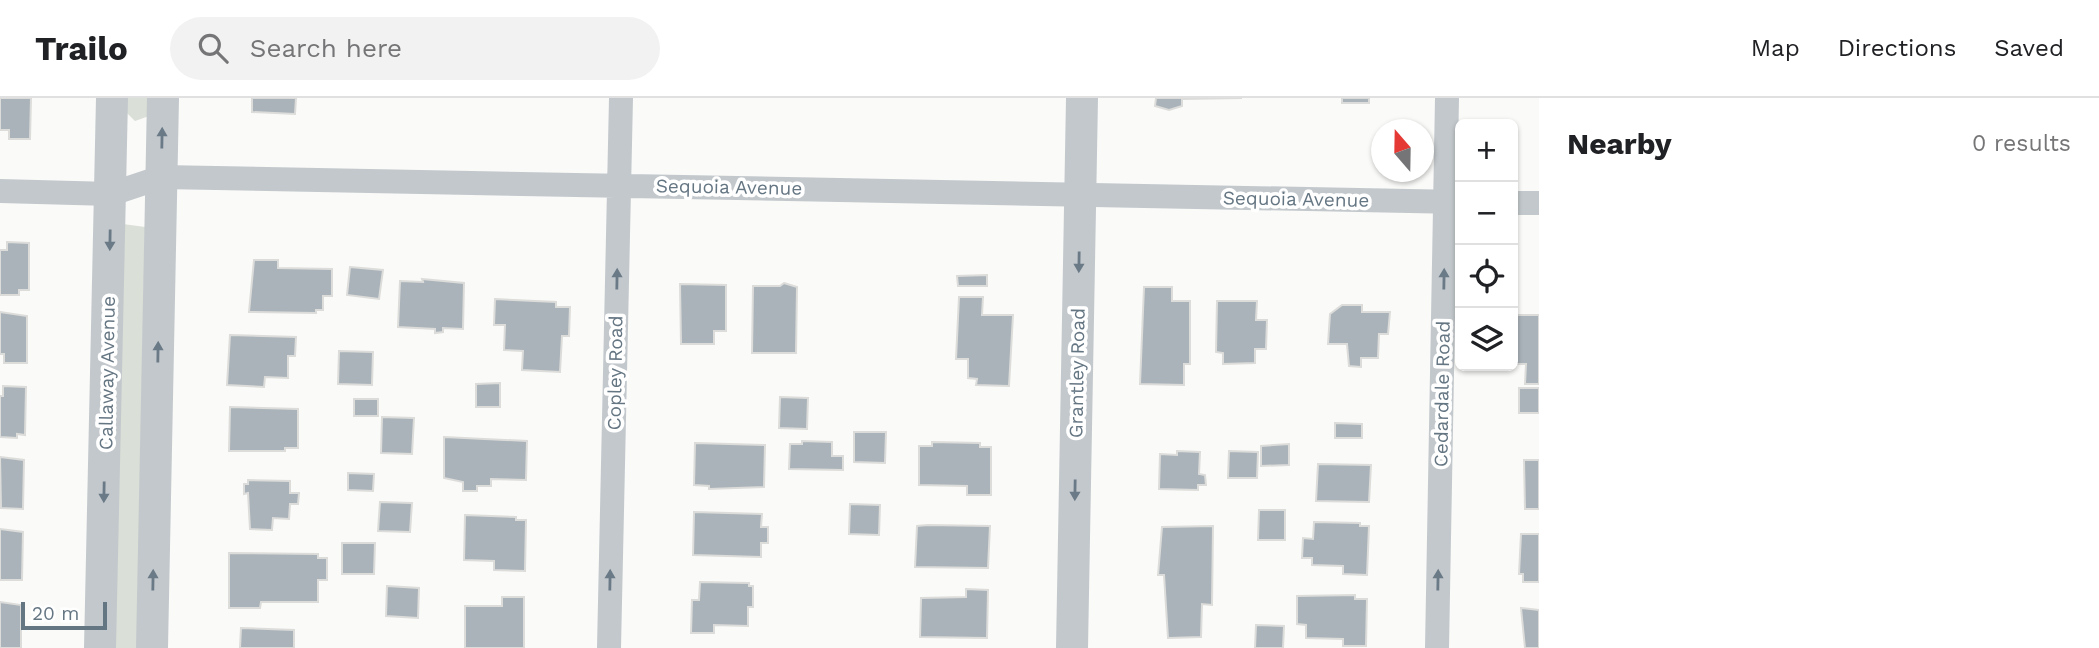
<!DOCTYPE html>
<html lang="en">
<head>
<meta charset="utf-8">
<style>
  :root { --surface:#fff; --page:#f2f2f2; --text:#202124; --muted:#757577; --line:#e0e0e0 }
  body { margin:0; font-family:"Work Sans",sans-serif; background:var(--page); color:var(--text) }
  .controls { position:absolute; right:21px; top:21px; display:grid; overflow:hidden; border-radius:10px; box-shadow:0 2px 5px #0004 }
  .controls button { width:63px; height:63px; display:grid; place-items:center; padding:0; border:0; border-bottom:2px solid var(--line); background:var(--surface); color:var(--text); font:35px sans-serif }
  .compass { position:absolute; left:1371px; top:21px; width:63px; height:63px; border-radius:50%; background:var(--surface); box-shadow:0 2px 5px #0004; rotate:340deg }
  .scale { position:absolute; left:21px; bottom:18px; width:86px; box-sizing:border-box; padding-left:7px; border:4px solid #657683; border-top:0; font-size:19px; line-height:24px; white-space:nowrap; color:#657683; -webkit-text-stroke:5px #fff; paint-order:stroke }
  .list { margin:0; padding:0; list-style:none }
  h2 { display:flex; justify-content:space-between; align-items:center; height:91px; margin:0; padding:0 28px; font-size:30px }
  h2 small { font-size:23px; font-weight:400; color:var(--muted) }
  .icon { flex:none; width:38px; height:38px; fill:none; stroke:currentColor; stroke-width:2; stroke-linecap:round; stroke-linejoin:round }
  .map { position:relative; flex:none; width:1539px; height:550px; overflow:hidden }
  header { display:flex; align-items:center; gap:42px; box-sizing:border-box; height:98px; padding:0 35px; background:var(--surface); border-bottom:2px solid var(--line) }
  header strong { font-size:33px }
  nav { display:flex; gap:38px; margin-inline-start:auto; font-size:24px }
  .search { width:490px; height:63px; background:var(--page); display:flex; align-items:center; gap:18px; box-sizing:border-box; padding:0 24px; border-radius:38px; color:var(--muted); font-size:26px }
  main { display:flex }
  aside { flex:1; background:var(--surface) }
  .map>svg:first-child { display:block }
  .green { fill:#dadfd7 }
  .building { fill:#aab3b9; stroke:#dcdcda; stroke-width:2 }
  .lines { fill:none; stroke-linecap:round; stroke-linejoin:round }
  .minor { stroke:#c3c8cc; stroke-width:24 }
  .tertiary { stroke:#c3c8cc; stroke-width:32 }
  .oneway { fill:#6a7a87 }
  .labels { text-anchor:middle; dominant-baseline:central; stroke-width:7; stroke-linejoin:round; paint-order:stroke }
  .street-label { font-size:19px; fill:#657683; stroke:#fff }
</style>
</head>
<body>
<header>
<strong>Trailo</strong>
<div class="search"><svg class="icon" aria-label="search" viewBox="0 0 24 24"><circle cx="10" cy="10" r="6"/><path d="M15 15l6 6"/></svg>Search here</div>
<nav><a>Map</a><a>Directions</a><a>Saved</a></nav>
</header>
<main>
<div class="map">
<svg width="1539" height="550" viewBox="0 0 1539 550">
  <rect width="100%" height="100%" fill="#fafaf8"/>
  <path class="green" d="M125,0H149V18L135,23L125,13Z
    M123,126L145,129L137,550H113Z"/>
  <path class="building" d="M0,0H31L30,41H9V32H0Z
    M252,0H296L295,16L252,14Z
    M1156,0H1242L1182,1V8L1169,12L1155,8Z
    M1342,0H1369V5H1342Z
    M7,144L29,145V192H19V197H0V152H7Z
    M254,162H278V170L332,171V198H323V212H316V215L249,214Z
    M350,169L383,172L379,201L347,197Z
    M987,177V188H958L957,178Z
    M422,181L464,185L463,231L443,230V234L435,235V231L398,229L400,183L423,184Z
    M784,185L797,189L796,255H752L753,188H780Z
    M680,186L726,187V233H714V246H681Z
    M1144,189H1172V203H1190V266H1184V287L1140,286Z
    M959,199H983L982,217H1013L1009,288L976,287L977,281L968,280V261H956Z
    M495,201L556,204V209H570L569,238H562L560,274L522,272L523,253L504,252L505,227H494Z
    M1217,203H1257L1256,222H1267L1266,251H1255V265L1223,266V255L1216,254Z
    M1342,207H1362V214H1390L1388,236H1379L1378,260H1361V269L1349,268L1347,246H1328L1330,216Z
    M0,214L27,218V265H4V256H0Z
    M1513,217H1539V286H1525L1526,266H1513Z
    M230,237L296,239L295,258H288V280L265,279L264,289L227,287Z
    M339,253L373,254L372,287L338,286Z
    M500,285V309H476V286Z
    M3,288L26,289L25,337L17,336V340L0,339V298H3Z
    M1519,290H1539V315H1519Z
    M780,299L808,300L807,331L779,330Z
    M354,301H378V318H354Z
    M230,309L298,311V350H285V353H229Z
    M382,319L414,320L412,356L381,355Z
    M1335,325L1362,326V340H1335Z
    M854,334H886L885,365L854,364Z
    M444,339L527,343L526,382L491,381V388H477V393H463V384L444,380Z
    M802,343L832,344V358H843V372L789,371L790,346H802Z
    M932,344L980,345V349H991V397H967V388L919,387V348H932Z
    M695,345L765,347L764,389L709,391V388L694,387Z
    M1289,346V367L1261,368V348Z
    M1177,353L1200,354L1199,376L1205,377L1206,387H1198V392L1159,391L1160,356L1177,357Z
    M1229,353L1258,354L1257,380H1228Z
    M0,359L24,362L23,411L1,410Z
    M1524,362H1539V411H1525Z
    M1318,366L1371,367L1369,404L1316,403Z
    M348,375L374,376L373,393L348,392Z
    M248,382L290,383V395H299L298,406H290L289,421L273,420L272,432L250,431L248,395L244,396V386H248Z
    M380,404L412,405L410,434L378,433Z
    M850,406L880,407L879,437L849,436Z
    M1259,412H1285V442H1258Z
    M694,414L762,416L761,429H768V445H761V459L693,457Z
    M465,417L516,419V422H526L525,473L494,472V463L464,462Z
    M1314,424L1360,425V428H1369L1367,477L1343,476V468L1312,467V460H1302L1303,440L1313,441Z
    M928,427L990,428L988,470L915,469L917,428Z
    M1213,428L1212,507L1202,506L1201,539L1168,540L1164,477H1158L1162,429Z
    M0,431L23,434L22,482H0Z
    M1521,436H1539V484H1523V476H1519Z
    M342,445H375L374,476H342Z
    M229,455L318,456V460H327V482H318V504H261L260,510H229Z
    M700,484L749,485V488H753V509H748V528L714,527V535H691L692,502H699Z
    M387,488L419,490L418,520L386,518Z
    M966,491L988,492L987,540L920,539L921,500L966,499Z
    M1355,497V501H1367L1366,548H1343V541L1306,540V527L1297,526V498Z
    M502,499H524V550H465V508H502Z
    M0,504L21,507V550H0Z
    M1521,510L1539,512V550H1525Z
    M1256,527L1284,528L1283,550H1255Z
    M241,530L294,532V550H240Z"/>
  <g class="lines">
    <path class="minor" d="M0,93L111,96L162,79L1460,104
      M1513,105H1539
      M609,550L621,0
      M1437,550L1447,0"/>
    <path class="tertiary" d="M100,550L112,0
      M152,550L163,0
      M1072,550L1082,0"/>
  </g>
  <defs><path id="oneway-solid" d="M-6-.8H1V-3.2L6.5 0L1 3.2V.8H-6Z" transform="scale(1.75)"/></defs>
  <g class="oneway">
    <use href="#oneway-solid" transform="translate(162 40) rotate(-89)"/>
    <use href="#oneway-solid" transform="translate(110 142) rotate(91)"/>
    <use href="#oneway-solid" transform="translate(1079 164) rotate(91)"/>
    <use href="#oneway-solid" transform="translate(617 181) rotate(-89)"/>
    <use href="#oneway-solid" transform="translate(1444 181) rotate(-89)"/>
    <use href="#oneway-solid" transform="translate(158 254) rotate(-89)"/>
    <use href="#oneway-solid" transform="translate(1075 392) rotate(91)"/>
    <use href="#oneway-solid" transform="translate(104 394) rotate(91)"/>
    <use href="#oneway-solid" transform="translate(153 482) rotate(-89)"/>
    <use href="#oneway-solid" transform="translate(610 482) rotate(-89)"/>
    <use href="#oneway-solid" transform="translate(1438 482) rotate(-89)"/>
  </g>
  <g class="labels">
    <g class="street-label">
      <text transform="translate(729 89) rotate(1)">Sequoia Avenue</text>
      <text transform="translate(1296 101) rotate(1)">Sequoia Avenue</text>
      <text transform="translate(107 275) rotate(-89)">Callaway Avenue</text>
      <text transform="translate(615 275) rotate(-89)">Copley Road</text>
      <text transform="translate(1077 275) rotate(-89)">Grantley Road</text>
      <text transform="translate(1442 296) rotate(-89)">Cedardale Road</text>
    </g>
  </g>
</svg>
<div class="controls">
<button>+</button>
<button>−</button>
<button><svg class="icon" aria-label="locate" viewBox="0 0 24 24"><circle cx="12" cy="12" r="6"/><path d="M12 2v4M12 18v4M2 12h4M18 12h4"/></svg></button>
<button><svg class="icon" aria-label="layers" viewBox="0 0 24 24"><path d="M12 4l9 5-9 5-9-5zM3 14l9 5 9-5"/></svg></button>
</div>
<svg class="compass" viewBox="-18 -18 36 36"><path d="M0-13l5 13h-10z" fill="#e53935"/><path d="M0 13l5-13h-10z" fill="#757577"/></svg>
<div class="scale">20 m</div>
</div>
<aside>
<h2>Nearby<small>0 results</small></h2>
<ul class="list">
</ul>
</aside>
</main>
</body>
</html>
